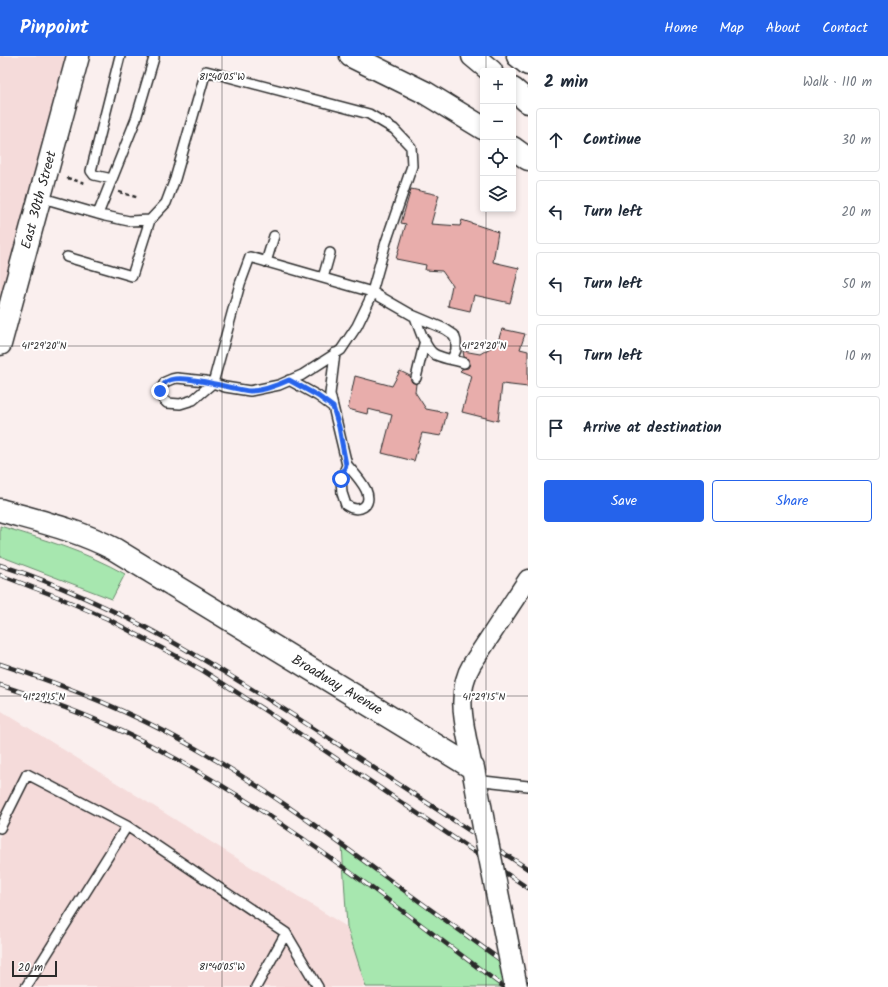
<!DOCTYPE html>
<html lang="en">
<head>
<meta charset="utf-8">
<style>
  :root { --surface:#fff; --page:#f6f6f7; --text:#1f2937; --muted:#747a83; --line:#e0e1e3; --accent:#2563eb }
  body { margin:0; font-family:Kalam,sans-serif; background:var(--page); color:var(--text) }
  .controls { position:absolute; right:12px; top:12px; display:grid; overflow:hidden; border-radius:4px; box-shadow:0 2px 6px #0003 }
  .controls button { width:36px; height:36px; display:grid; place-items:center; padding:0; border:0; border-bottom:1px solid var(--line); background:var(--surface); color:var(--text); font:20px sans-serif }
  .scale { position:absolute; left:12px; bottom:10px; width:45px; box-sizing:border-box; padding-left:4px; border:2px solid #2b2b2b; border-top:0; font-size:11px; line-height:14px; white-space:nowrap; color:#2b2b2b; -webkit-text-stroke:3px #fff; paint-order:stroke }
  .stop { position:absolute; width:12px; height:12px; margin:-9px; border:3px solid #2563eb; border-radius:50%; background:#fff }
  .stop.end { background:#2563eb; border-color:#fff; box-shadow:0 1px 4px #0008 }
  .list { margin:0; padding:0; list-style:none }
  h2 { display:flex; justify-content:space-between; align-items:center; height:52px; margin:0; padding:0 16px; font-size:17px }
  h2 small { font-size:13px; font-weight:400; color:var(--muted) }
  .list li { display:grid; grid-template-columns:26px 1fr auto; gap:12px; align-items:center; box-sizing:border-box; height:64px; margin:0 8px 8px; padding:0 8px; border:1px solid var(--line); border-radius:4px }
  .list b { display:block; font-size:15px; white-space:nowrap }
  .list em { font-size:13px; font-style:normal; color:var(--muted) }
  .actions { display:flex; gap:8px; padding:12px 16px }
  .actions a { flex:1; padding:9px 0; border:1px solid var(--accent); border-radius:4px; text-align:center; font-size:14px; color:var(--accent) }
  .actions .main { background:var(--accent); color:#fff }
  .icon { flex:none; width:22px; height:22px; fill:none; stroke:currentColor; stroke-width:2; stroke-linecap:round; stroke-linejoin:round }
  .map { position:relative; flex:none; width:528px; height:931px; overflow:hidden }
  header { display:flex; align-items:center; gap:24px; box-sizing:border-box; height:56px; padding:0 20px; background:var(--accent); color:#fff }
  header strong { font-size:19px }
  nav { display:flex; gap:22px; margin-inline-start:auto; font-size:14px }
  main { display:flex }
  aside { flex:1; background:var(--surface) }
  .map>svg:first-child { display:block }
  .built { fill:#f5dbda }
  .green { fill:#a7e7af; stroke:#69896d }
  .building { fill:#e8adab; stroke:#2b2b2b }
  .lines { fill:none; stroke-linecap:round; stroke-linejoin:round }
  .service-casing { stroke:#2b2b2b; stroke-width:12 }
  .minor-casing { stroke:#2b2b2b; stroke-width:21 }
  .secondary-casing { stroke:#2b2b2b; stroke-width:25 }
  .primary-casing { stroke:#2b2b2b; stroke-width:25 }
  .motorway-casing { stroke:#2b2b2b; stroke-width:25 }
  .path { stroke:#2b2b2b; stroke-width:2.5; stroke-dasharray:4 3; stroke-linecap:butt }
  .service { stroke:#fff; stroke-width:9 }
  .minor { stroke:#fff; stroke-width:18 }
  .secondary { stroke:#fff; stroke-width:22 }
  .primary { stroke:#fff; stroke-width:22 }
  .motorway { stroke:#fff; stroke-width:22 }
  .rail-casing { stroke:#2b2b2b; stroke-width:4.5 }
  .rail { stroke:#fff; stroke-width:3; stroke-dasharray:9; stroke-linecap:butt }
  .primary-bridge-casing { stroke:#2b2b2b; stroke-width:25; stroke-linecap:butt }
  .primary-bridge { stroke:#fff; stroke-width:22 }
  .route { stroke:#2563eb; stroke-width:5 }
  .ticks { fill:none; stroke:#2b2b2b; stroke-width:1; stroke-opacity:0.45 }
  .labels { text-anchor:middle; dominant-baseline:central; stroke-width:4; stroke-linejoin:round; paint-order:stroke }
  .street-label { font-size:14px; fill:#2b2b2b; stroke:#fff }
  .ticks-label { font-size:10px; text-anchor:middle; fill:#2b2b2b; stroke:#fff; stroke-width:4; stroke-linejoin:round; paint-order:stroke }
</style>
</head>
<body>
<header>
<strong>Pinpoint</strong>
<nav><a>Home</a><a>Map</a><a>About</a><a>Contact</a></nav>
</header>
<main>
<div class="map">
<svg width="528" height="931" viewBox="0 0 528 931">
  <rect width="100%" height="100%" fill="#faefee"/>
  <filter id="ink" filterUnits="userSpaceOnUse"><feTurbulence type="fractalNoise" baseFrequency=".025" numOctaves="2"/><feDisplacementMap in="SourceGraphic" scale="8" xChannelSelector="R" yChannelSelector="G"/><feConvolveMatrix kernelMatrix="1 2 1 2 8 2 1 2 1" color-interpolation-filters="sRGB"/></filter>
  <g filter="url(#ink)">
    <path class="built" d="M0,0H79L0,288Z
      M0,654L347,871L443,931H0Z"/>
    <path class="green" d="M0,470C43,483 86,496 125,518L112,543L0,500Z
      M342,789L513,913L516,931H366L347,871Z"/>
    <path class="building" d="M411,133L439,139L431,168L460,170L462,164L498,176L493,206L519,212L510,247L474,239L470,255L448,250L452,229L442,215L425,214L426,209L396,203L406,168L401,167Z
      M502,273L525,278L520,293L528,295V331L502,328L498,365L462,356L472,320L460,315L462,313L468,312L470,308L469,303L464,301L463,295L480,298L497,288Z
      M400,315L410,320L412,326L416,328L415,336L426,353L447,357L441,380L422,377L414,405L382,397L392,359L368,353L367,358L348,353L355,320L392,330Z"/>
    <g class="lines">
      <g class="service-casing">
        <path id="service" d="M112,123L94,119L91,115L120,0
          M39,141L105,160L129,165L150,164L166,147L175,123L206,15L369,58L394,73L411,91L412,110L386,186L372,236L371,241L357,270L341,294L302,319L279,329L250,335L225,331L206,325L177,322L172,323L165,326L160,335L162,342L167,347L180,348L193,344L213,327L240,228L250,201L372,236L412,259L445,273L454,279L456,285V294L452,303
          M98,158L136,63L154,2V0
          M67,201L132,220L150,164
          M266,206L274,180
          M323,222L330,197
          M415,261C419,271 425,295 436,299C445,303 455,304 464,307
          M335,297L330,338L347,409L341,423L342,437L346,449C359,458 373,450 366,434C361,424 354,417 347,409
          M416,322L425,284
          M289,324L318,340L333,351
          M475,724L528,730
          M0,772L27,718L127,770
          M26,931L127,770L286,877L318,931
          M256,931L286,877"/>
      </g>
      <g class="minor-casing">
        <path id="minor" d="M473,712C467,679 453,639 472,608L528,523"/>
      </g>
      <g class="secondary-casing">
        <path id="secondary" d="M0,288L78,0"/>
      </g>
      <g class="primary-casing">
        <path id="primary" d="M0,454C38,465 78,474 114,493L473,712L484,771"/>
      </g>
      <g class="motorway-casing">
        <path id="motorway" d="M351,0L424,36L483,72
          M473,0L491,15
          M518,0L528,8
          M513,33L528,46
          M513,92L528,103"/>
      </g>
      <path class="path" d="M67,122L85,127
        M119,136L139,142"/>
      <use href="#service" class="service"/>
      <use href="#minor" class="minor"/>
      <use href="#secondary" class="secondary"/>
      <use href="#primary" class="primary"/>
      <use href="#motorway" class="motorway"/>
      <g class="rail-casing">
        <path id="rail" d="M0,509C121,548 227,616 333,685C398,728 463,770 528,813
          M0,519L58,541L108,563L202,614L269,657L528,832
          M0,608C64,629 127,654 186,687C257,726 322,774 387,822C434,856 481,890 528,924
          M0,629C53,646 107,666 156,692C281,758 391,847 504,931"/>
      </g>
      <use href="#rail" class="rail"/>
      <g class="primary-bridge-casing">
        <path id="primary-bridge" d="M484,771L516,931"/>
      </g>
      <use href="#primary-bridge" class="primary-bridge"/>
    </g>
  </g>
  <g class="lines" filter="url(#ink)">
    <path class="route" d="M160,335C161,333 163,329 165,327C176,314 232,334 250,335C261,335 278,329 289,324L318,340L333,351L339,371L346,409L341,423"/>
  </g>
  <path class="ticks" d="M222,0V931M486,0V15M486,153V931M0,290H528M0,640H528"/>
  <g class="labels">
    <g class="street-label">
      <text transform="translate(39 144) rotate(-75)">East 30th Street</text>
      <text transform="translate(337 629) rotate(31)">Broadway Avenue</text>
    </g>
  </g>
  <g class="ticks-label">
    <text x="222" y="24">81°40'05"W</text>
    <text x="44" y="293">41°29'20"N</text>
    <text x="484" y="293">41°29'20"N</text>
    <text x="44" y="644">41°29'15"N</text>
    <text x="484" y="644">41°29'15"N</text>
    <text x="222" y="914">81°40'05"W</text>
  </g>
</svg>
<div class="controls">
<button>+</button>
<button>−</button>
<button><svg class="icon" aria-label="locate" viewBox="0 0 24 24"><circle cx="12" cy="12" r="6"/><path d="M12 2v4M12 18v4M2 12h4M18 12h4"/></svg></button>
<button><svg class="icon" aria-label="layers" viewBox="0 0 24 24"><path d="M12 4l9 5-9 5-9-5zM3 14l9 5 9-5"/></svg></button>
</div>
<div class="scale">20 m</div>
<div class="stop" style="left:341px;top:423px"></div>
<div class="stop end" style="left:160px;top:335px"></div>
</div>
<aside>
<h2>2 min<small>Walk · 110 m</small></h2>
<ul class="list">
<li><svg class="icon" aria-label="ahead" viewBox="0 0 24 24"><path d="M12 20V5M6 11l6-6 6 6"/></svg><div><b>Continue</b></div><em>30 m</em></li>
<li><svg class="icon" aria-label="left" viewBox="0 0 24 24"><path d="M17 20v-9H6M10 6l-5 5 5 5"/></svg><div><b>Turn left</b></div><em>20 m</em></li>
<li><svg class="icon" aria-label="left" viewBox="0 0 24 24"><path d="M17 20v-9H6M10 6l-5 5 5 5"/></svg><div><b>Turn left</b></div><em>50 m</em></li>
<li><svg class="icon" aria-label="left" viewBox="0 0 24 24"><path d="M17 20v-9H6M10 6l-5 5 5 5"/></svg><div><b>Turn left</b></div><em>10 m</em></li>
<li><svg class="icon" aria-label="arrive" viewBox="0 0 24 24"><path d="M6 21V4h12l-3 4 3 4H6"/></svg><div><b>Arrive at destination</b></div></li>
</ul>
<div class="actions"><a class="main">Save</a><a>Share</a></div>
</aside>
</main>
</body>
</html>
